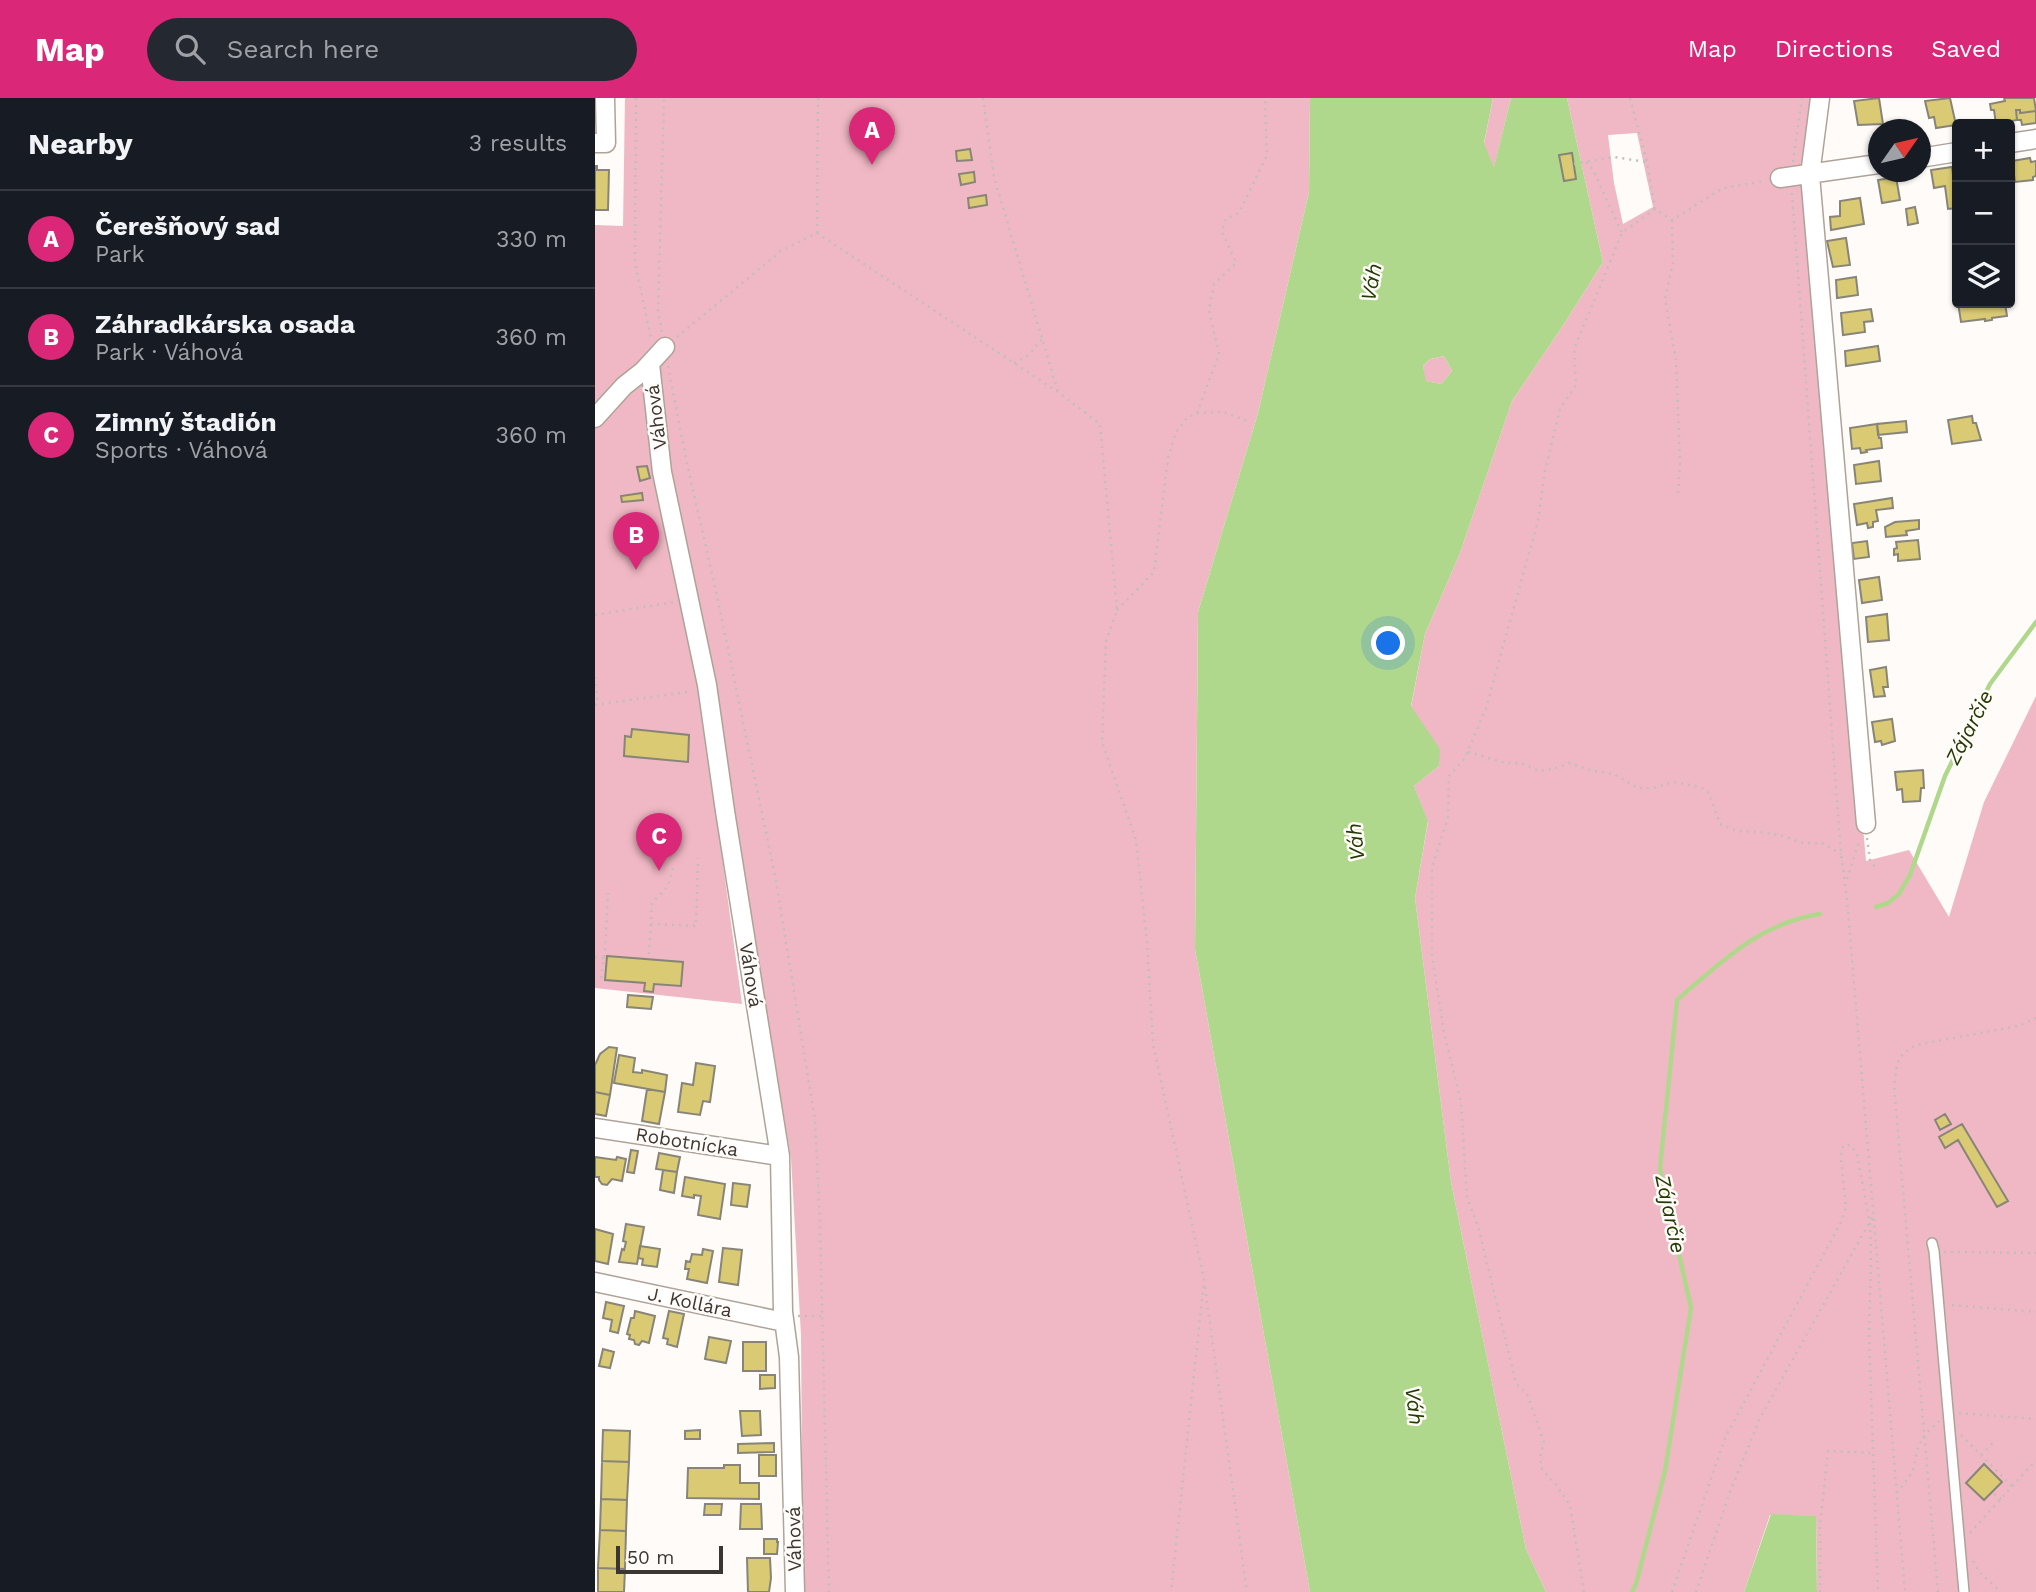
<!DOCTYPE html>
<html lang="en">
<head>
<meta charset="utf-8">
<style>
  :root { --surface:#171b24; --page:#242831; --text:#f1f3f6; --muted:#9ea1a6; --line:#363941; --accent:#db2777 }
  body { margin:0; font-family:"Work Sans",sans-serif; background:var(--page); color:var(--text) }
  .controls { position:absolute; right:21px; top:21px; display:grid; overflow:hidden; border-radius:7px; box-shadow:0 2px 5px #0004 }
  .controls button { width:63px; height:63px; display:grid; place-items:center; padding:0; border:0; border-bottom:2px solid var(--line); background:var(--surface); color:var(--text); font:35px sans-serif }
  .compass { position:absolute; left:1273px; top:21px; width:63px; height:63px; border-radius:50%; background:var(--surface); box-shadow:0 2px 5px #0004; rotate:56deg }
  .scale { position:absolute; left:21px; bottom:18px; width:107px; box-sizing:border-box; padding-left:7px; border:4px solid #3b3631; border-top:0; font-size:19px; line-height:24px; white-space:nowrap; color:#3b3631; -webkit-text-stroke:5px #fefbf9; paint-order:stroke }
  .you { position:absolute; left:794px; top:546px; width:24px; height:24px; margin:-18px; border:5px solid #fff; border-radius:50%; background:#1a73e8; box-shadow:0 0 0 10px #1a73e833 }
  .badge { display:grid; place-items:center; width:46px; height:46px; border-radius:50%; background:var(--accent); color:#fff; font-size:23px; font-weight:700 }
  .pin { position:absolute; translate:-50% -58px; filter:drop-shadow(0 2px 4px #0008) }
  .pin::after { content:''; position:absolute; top:37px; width:24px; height:21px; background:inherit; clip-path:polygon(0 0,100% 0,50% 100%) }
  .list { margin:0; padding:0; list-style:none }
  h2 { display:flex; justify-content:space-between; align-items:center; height:91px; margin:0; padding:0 28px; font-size:30px }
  h2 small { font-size:23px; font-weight:400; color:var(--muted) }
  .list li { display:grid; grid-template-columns:46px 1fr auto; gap:21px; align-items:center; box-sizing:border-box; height:98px; padding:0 28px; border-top:2px solid var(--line) }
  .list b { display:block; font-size:26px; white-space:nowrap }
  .list p { margin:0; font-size:23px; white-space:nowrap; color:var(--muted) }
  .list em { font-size:23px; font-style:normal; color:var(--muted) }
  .icon { flex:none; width:38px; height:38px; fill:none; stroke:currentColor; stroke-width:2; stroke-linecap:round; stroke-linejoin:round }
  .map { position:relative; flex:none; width:1441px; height:1494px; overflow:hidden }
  header { display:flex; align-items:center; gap:42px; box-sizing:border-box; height:98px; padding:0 35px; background:var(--accent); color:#fff }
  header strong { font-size:33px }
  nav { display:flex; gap:38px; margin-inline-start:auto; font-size:24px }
  .search { width:490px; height:63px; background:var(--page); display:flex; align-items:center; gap:18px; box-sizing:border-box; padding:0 24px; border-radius:38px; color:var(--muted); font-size:26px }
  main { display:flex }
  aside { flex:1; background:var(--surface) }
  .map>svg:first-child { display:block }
  .green { fill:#f0b8c4; fill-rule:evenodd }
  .water { fill:#b0d88c; fill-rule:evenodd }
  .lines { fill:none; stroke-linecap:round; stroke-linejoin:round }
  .stream { stroke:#b0d88c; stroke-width:4.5 }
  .building { fill:#daca73; stroke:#888578; stroke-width:2 }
  .lane-casing { stroke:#aea398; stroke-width:12 }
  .street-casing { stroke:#aea398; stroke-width:21 }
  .path { stroke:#c2bebb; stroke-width:2.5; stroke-dasharray:2 5; stroke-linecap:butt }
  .lane { stroke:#fff; stroke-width:9 }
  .street { stroke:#fff; stroke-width:18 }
  .labels { text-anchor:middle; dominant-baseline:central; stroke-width:5; stroke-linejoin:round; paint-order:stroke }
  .street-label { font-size:19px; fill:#3b3631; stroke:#fefbf9 }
  .water-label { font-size:21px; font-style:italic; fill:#233b03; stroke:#fefbf9 }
</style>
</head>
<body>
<header>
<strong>Map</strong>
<div class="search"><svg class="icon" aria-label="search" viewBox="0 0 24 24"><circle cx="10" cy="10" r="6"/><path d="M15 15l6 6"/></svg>Search here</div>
<nav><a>Map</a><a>Directions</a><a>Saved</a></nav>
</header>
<main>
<aside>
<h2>Nearby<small>3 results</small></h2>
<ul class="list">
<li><span class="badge">A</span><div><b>Čerešňový sad</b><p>Park</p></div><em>330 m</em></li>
<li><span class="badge">B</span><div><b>Záhradkárska osada</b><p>Park · Váhová</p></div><em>360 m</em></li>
<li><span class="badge">C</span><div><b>Zimný štadión</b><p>Sports · Váhová</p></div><em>360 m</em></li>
</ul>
</aside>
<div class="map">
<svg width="1441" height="1494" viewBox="0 0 1441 1494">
  <rect width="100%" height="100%" fill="#fefbf9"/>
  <path class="green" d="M30,0H715L714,94L663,315L603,514L600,851L715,1494H208L206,1237L196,1060L130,673L119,594L68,331L50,297V308L105,596L147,906L0,890V127L28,128Z
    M898,0H916L899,70L889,46Z
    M972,0H1218L1209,64L1271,763L1314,752L1354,819L1389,704L1441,598V1494H1222L1221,1418L1175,1417L1149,1494H951L931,1451L856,1084L820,800L833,724L819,688L844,668L816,609L830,536L865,455L917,303L969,226L1008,164ZM1042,35L1058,109L1028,126L1019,85L1013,37Z
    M849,258L857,273L846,286L830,283L828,268L835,261Z"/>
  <path class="water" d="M715,0H898L889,45L899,69L916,0H972L1008,164L969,226L917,303L865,455L830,536L816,608L845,651L844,668L819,688L833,723L820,800L856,1084L931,1451L951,1494H715L600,851L603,514L663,315L714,94ZM849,258L857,273L846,286L831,283L828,268L835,261Z
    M1176,1416L1221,1418L1222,1494H1149Z"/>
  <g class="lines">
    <path class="stream" d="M1281,809L1293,805L1304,796L1315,777L1350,678L1395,586L1441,524
      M1037,1494L1041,1486L1070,1373L1096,1210L1065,1070L1082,902C1126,864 1165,825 1225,816"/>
  </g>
  <path class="building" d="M1284,0L1288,26L1263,27L1259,3Z
    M1355,0L1361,27L1341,30L1339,19L1334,20L1330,3Z
    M1409,0H1439L1441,13L1425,15V12H1421L1422,22L1401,26L1399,12H1396L1395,6L1410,3Z
    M1421,12H1425V15L1441,13V25L1427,27L1426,22H1422Z
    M375,51L377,62L362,63L361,53Z
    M977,55L981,81L969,83L964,57Z
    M1435,60L1436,64L1441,63V78L1438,79V82L1420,84L1417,63Z
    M0,68H2V72H14L13,112H0Z
    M1357,69L1362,110L1353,111L1350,88L1339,90L1336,72Z
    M379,74L380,84L366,87L364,76Z
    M1301,79L1305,102L1287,105L1283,82Z
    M391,97L392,107L374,110L373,100Z
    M1265,100L1269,126L1236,132L1235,119L1245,118V103Z
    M1320,109L1323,125L1313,127L1311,111Z
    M1251,140L1255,167L1238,169L1232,143Z
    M1261,179L1263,197L1242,200L1241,182Z
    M1363,205H1410L1412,218L1397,220V222L1390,223V221L1366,224Z
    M1276,211L1278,223L1269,224L1270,234L1248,237L1246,215Z
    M1283,248L1285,263L1251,268L1250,253Z
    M1377,318L1378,325H1381L1386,342L1357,346L1353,322Z
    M1311,323L1312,334L1283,337L1282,326Z
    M1282,326L1284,340H1286L1287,350L1271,352L1272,354L1266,355L1265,350L1257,351L1255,330Z
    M1284,363L1286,383L1261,386L1259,367Z
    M52,368L55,380L45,383L42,369Z
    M47,395L48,402L27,404L26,398Z
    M1297,400L1298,410L1281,412L1283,423L1278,424V429L1273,430L1272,425L1262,427L1259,406Z
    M1324,422V431L1311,433L1312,437L1291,439L1290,429L1300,424Z
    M1323,442L1325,461L1303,463V456L1299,457V451L1302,450L1301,444Z
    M1272,443L1274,459L1259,461L1257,445Z
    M1284,479L1287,502L1267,505L1264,482Z
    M1292,516L1294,542L1273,544L1271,519Z
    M1291,569L1293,589H1288L1290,598L1279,599L1275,572Z
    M1297,621L1300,643L1287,647L1286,643L1280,644L1277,624Z
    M37,631L94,637L93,664L29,658L30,638L36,639Z
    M1328,672L1329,690H1326L1325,703L1308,704L1307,691L1302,692L1300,674Z
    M12,858L88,864L86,888L59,886L58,894L49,893L50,885L10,882Z
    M33,897L58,899L56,911L32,909Z
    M14,949L22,950L15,997L0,994V967L5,956Z
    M24,957L40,960L38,974L47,975V972L72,977L70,994L19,985Z
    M101,965L120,968L115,1004L108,1003L105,1017L83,1014L87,985L98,987Z
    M52,991L70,994L64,1026L47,1023Z
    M0,994L15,997L11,1018L0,1016Z
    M1350,1016L1356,1026L1345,1032L1340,1022Z
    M1367,1026L1413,1103L1402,1109L1363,1042L1350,1050L1344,1039Z
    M36,1052L43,1053L39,1075L32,1074Z
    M64,1055L85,1059L82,1074L61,1071Z
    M0,1059L21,1062L22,1059L31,1061L27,1083L17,1081L12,1087L7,1086L4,1082V1079H0Z
    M68,1072L82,1074L79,1095L65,1092Z
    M90,1079L130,1086L125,1121L103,1117L106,1098L99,1097V1100L87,1098Z
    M138,1085L155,1087L152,1109L136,1107Z
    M31,1126L49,1129L42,1166L24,1164L27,1151L29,1152L31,1144L28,1143Z
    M0,1131L18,1136L13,1166L0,1163Z
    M45,1148L65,1151L62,1169L47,1167L48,1161L43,1160Z
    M128,1150L147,1152L143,1187L124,1184Z
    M108,1151L118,1153L112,1185L92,1181L94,1171H90L91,1163L95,1164L97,1156L107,1157Z
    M11,1204L29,1208L23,1235L15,1233L17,1222L8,1220Z
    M40,1213L60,1218L54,1245L47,1243L44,1247L40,1246L39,1242L34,1241L35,1237L32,1236L36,1220H39Z
    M74,1213L89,1216L82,1249L72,1246L73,1241L68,1240Z
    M114,1239L136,1243L131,1265L110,1261Z
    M148,1244H171V1273H148Z
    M8,1251L19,1254L15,1270L4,1268Z
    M165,1277H180V1290L165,1291Z
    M145,1313H165L166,1337L147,1338Z
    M8,1332L35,1333L34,1364L7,1363Z
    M105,1332V1341H90V1333Z
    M179,1345V1354L143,1355V1346Z
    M164,1357H181V1378H164Z
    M7,1363L34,1364L32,1402L6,1401Z
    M1389,1366L1407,1384L1389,1402L1371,1385Z
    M129,1367H145V1385H164V1401L92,1400L93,1370H129Z
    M6,1401L32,1402L31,1433L5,1432Z
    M110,1406H127L126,1417H109Z
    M146,1406H166L167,1431H145Z
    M5,1432L31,1433L30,1471L3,1470Z
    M169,1441H182V1444H183L182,1456H169Z
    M152,1460H175L176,1480L174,1494H153Z
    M3,1470L30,1471L29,1494H3Z"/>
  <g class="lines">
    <g class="lane-casing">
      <path id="lane" d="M1337,1145L1339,1153L1369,1494"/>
    </g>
    <g class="street-casing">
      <path id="street" d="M1225,0L1215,77L1271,726
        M0,45H11L10,0
        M1415,45L1441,41
        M1325,60L1362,54
        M1185,80L1283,66
        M55,266L67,374L112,587L130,713L185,1058L188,1214L194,1259L200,1494
        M0,320L29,288L48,273L70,249
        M0,1030L185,1058
        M0,1184L189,1224"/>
    </g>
    <path class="path" d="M41,0L40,165L56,240
      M388,0L399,79L463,294
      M1035,0L1052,64L1060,111L1077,122L1128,90L1171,83
      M991,64L998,72L1027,135
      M1198,64L1207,0
      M979,66L1019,59L1051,64
      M1197,95L1246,756L1252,801L1310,1494
      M1077,122L1078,165L1070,201L1081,262L1085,364L1083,397
      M222,135L223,0
      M67,234L63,212L69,0
      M82,239L186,153L222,135L463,294L505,326L522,512L511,543L507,644L541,742L552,844L558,946L609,1182L576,1494
      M419,265L434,257L447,241
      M73,268L92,366L121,493L181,783L220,1022L225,1125L234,1494
      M602,315L624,256L614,212L619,186L641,165L627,133L631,121L644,115L672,57L670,0
      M522,512L559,474L573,360L581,334L593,319L602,315L629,314L655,324
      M0,517L80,504
      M0,579L3,607
      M0,607L92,594
      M873,654L910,665H926L944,673L959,671L974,665L998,673L1019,676L1043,690H1059L1078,684L1105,689L1114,695L1125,726L1142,733L1167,734L1189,738L1207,745H1227L1246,756
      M1272,740L1275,762L1282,772
      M1252,781L1265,741
      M56,826L101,828L103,760
      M54,856L57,805L73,788L78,770
      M0,859L9,860
      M6,880L10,852L13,795
      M1349,1154L1441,1155
      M610,1189L652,1494
      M1357,1207L1441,1214
      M203,1218H227
      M1364,1315L1441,1321
      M1366,1337L1417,1388
      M1386,1357L1401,1342
      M1302,1395L1318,1373L1322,1352L1328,1339L1344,1323
      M1399,1396L1406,1401
      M1375,1435L1441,1362
      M1378,1463L1385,1475L1406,1494
      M989,1494L975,1407L961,1387L947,1371L945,1360L949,1344L932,1296L921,1285L883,1128L872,1100L866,1004L849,934L837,859V770L853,719L854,678L870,660L891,610L943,423L950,373L965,311L981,287L979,251L1027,135L1060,111
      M1077,1494L1130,1340L1246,1124L1251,1109L1246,1060L1248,1048L1255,1047L1262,1056L1275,1126L1276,1165L1274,1238L1283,1494
      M1101,1494L1135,1394L1165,1320L1278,1118
      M1225,1494V1427L1233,1353L1277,1355
      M1343,1494L1299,988C1302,966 1301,958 1321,947L1423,928L1441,920"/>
    <use href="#lane" class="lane"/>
    <use href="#street" class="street"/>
  </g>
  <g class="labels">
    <g class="street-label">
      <text transform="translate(61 319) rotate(-97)">Váhová</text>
      <text transform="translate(156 877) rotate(81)">Váhová</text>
      <text transform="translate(92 1044) rotate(9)">Robotnícka</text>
      <text transform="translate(95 1204) rotate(12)">J. Kollára</text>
      <text transform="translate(199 1441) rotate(-91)">Váhová</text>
    </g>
    <g class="water-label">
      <text transform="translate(776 184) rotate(-79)">Váh</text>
      <text transform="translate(1374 629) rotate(-63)">Zájarčie</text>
      <text transform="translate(760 744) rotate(-96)">Váh</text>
      <text transform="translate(1076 1116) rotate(78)">Zájarčie</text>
      <text transform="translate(820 1308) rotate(83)">Váh</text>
    </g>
  </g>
</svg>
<div class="controls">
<button>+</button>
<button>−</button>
<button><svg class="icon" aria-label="layers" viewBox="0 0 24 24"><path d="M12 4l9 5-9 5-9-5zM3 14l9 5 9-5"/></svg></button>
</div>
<svg class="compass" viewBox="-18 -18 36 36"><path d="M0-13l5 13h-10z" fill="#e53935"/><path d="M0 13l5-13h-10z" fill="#9ea1a6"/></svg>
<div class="scale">50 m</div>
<div class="you"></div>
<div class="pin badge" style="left:277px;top:67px">A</div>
<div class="pin badge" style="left:41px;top:472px">B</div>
<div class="pin badge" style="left:64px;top:773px">C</div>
</div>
</main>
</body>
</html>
